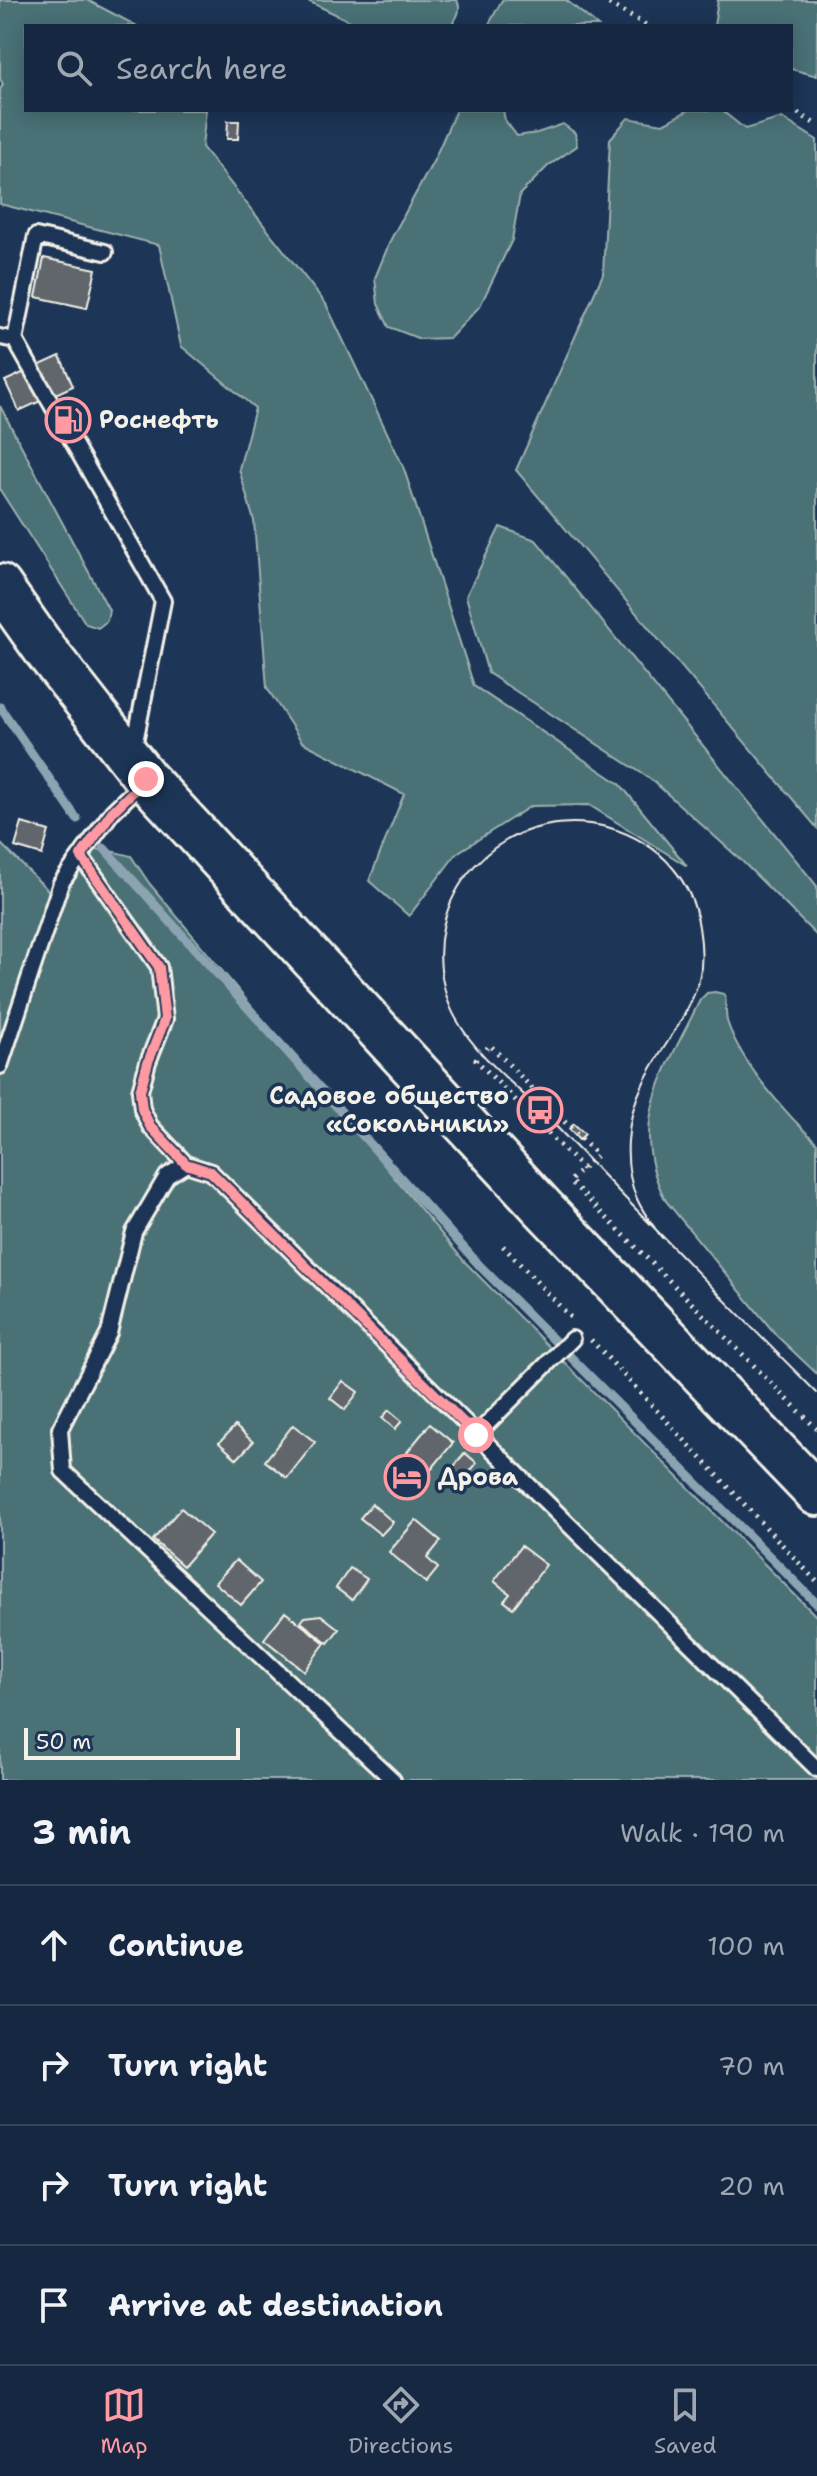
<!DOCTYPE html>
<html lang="en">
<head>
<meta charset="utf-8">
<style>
  :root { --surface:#162841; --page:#1f3048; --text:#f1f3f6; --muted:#9ea6b1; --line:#35445a; --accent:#ff9aa2 }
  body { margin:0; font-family:"Shantell Sans",sans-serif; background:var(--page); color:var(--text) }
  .scale { position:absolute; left:24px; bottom:20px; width:216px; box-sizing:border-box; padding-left:8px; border:4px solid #f4f1e8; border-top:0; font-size:22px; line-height:28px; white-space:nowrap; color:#f4f1e8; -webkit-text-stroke:6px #1d3557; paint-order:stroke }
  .stop { position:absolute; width:24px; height:24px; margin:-18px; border:6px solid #ff9aa2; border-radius:50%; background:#fff }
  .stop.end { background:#ff9aa2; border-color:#fff; box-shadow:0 2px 8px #0008 }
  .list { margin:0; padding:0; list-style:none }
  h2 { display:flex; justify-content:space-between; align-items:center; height:104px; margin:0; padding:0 32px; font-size:34px }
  h2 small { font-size:26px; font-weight:400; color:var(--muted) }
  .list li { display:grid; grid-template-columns:52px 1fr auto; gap:24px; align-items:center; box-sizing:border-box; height:120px; padding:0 32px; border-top:2px solid var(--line) }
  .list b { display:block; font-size:30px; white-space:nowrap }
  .list em { font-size:26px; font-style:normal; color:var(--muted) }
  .icon { flex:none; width:44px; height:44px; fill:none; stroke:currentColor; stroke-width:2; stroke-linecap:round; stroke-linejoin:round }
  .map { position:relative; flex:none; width:817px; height:1780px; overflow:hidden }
  .search { position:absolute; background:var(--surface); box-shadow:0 4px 20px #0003; left:24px; right:24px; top:24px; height:88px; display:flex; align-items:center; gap:20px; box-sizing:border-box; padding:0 28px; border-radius:0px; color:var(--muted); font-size:30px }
  .sheet { height:584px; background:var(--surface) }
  nav { display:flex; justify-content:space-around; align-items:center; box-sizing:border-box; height:112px; border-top:2px solid var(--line); background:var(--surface); font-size:22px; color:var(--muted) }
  nav a { display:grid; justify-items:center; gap:4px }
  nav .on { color:var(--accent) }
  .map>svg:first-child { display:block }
  .green { fill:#487176; stroke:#9eb1af; stroke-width:2 }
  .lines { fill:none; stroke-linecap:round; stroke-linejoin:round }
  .stream { stroke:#8ca4b1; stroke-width:9 }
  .building { fill:#60666c; stroke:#f4f1e8; stroke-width:2 }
  .service-casing { stroke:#f4f1e8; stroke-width:20 }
  .primary-casing { stroke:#f4f1e8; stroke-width:48 }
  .path { stroke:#f4f1e8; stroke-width:5; stroke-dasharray:2 6; stroke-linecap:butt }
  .service { stroke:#1d3557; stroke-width:14 }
  .primary { stroke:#1d3557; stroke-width:42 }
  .tram { stroke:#f4f1e8; stroke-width:2 }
  .route { stroke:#ff9aa2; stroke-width:10 }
  .labels { text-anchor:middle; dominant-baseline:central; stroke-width:7; stroke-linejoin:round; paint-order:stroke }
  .poi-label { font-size:24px; font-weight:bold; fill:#f4f1e8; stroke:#1d3557; text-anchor:start }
</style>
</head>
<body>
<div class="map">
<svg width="817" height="1780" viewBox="0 0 817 1780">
  <rect width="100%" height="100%" fill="#1d3557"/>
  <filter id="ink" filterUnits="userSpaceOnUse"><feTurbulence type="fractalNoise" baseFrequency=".0125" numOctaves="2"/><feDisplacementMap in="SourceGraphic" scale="16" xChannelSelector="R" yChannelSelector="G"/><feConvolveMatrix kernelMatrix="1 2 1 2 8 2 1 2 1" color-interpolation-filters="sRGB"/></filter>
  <g filter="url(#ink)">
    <path class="green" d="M0,0H87L137,26H26V110H206L202,147L326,304L403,466L474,686L620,784L687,866L589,805L531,806L457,853L409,916L369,881L404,794L302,742L267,688L254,521L239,469L255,408L181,346L159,245L0,204V90L3,84L0,79Z
      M306,0H457C462,10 457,19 450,26H360Z
      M502,0H566L598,26H488Z
      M718,0H817V76L791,69V26H714Z
      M456,110H503L505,120L517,136L537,133L563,124L575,133L577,146L548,166L520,194L512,240L480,306L450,338L420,339L389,327L378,304L375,278L391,239L434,160Z
      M689,110H721L745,129L782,118L817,140V828L516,470L603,274L610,139L628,118L663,124Z
      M0,406L109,610L107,621L98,628L86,624L0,490Z
      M500,527L536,540L817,886V936L742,861L652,780L488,673L466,596Z
      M0,843L62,904C67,890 77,855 93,850C103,847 121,854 131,856L149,883L464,1261L817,1617V1780H0Z
      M715,992L724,994C728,1005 724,1014 728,1024C742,1064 786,1114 817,1143V1374L777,1336L666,1201C625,1123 666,1071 700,1000L707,993Z"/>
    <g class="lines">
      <path class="stream" d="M0,707L77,819
        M104,848L481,1267L817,1604"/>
    </g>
    <path class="building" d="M228,121H239L238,139H227Z
      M44,258L96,269L87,308L36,297Z
      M60,356L73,386L19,411L5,381Z
      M22,823L49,831L42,855L15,847Z
      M574,1124L585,1134L579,1140L569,1129Z
      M343,1381L358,1392L345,1410L330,1398Z
      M389,1410L402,1421L395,1429L382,1418Z
      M430,1424L453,1443L430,1471L407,1452Z
      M293,1425L315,1442L287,1478L265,1461Z
      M235,1426L253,1442L237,1459L219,1443Z
      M465,1453L477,1463L463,1480L451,1470Z
      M372,1504L393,1522L381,1535L360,1518Z
      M181,1508L211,1534L183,1566L153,1540Z
      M416,1520L441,1541L427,1558L438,1568L426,1583L389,1552Z
      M521,1546L546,1565L513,1608L504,1601L510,1594L494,1581Z
      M236,1560L261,1582L241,1605L215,1583Z
      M350,1568L367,1579L352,1600L336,1588Z
      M285,1612L325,1643L304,1671L264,1639Z
      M321,1615L339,1629L328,1643L301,1622L305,1617Z"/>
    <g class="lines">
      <g class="service-casing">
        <path id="service" d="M0,337L15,340L163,601L133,752
          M15,340L36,236L105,252
          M81,856L159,967L165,1019L148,1062L140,1091L142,1109L150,1126L186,1164
          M0,1066L61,883L112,812L143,782
          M476,1435L572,1339
          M393,1780L63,1471L60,1429L109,1333L134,1232L167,1176L186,1164L211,1172L817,1769"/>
      </g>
      <g class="primary-casing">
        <path id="primary" d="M0,586L45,650L146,779L543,1208L817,1494"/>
      </g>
      <path class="path" d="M602,0L648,26
        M791,109L817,125
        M583,1169L476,1060L490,1045L597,1155L570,1181L817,1429
        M503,1246L571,1318
        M591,1340L817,1582"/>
      <use href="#service" class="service"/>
      <use href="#primary" class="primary"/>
      <path class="tram" d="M662,1238C653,1225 643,1213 637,1199C622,1164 626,1118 643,1084C660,1048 688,1019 699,980C703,963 702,945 699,927C696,906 687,885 673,868C657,848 632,834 607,827C501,802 413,897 448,1001C465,1049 516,1084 550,1120C638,1212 727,1303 817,1393"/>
    </g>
  </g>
  <g class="lines" filter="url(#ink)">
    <path class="route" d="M146,779L112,812L81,856L159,967L165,1019L148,1062L140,1091L142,1109L150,1126L186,1164L211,1172L476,1435"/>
  </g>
  <defs>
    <g id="fuel-ring" transform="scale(2.3)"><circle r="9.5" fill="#1d3557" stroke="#ff9aa2" stroke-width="1.5"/><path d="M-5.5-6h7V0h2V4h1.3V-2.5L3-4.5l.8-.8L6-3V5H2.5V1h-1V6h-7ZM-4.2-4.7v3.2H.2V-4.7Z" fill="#ff9aa2"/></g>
    <g id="bus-ring" transform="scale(2.3)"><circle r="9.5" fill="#1d3557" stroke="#ff9aa2" stroke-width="1.5"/><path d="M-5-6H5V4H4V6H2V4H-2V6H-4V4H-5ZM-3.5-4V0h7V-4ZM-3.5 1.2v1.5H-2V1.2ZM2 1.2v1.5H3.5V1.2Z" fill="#ff9aa2"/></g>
    <g id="hotel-ring" transform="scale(2.3)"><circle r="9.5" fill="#1d3557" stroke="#ff9aa2" stroke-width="1.5"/><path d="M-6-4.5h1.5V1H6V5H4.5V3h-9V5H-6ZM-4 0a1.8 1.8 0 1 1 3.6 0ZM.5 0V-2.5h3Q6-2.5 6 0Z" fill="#ff9aa2"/></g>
  </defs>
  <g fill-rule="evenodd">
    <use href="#fuel-ring" x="68" y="420"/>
    <use href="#bus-ring" x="540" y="1110"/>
    <use href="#hotel-ring" x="407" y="1477"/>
  </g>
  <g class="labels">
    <g class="poi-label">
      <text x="99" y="420">Роснефть</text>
      <text x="509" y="1096" text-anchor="end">Садовое общество<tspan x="509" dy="28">«Сокольники»</tspan></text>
      <text x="438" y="1477">Дрова</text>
    </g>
  </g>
</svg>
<div class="scale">50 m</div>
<div class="stop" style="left:476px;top:1435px"></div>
<div class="stop end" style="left:146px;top:779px"></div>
<div class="search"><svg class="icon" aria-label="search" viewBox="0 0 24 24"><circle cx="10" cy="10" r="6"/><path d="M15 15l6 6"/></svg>Search here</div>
</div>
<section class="sheet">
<h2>3 min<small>Walk · 190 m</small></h2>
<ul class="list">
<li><svg class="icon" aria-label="ahead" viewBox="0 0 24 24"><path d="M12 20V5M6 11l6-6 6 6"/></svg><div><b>Continue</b></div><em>100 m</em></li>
<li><svg class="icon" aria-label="right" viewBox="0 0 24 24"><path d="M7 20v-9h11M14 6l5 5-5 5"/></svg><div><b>Turn right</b></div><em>70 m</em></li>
<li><svg class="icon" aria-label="right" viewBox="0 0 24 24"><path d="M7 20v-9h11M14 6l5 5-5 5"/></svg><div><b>Turn right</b></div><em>20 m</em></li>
<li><svg class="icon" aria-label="arrive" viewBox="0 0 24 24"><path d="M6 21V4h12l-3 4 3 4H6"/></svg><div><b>Arrive at destination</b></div></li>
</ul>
</section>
<nav>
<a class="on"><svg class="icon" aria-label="map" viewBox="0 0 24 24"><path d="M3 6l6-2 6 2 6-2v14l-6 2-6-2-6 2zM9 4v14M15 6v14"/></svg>Map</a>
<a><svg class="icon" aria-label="directions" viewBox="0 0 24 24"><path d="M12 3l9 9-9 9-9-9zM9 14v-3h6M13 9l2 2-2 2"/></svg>Directions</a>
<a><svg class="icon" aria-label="saved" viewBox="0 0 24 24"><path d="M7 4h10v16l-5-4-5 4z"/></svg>Saved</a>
</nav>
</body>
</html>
